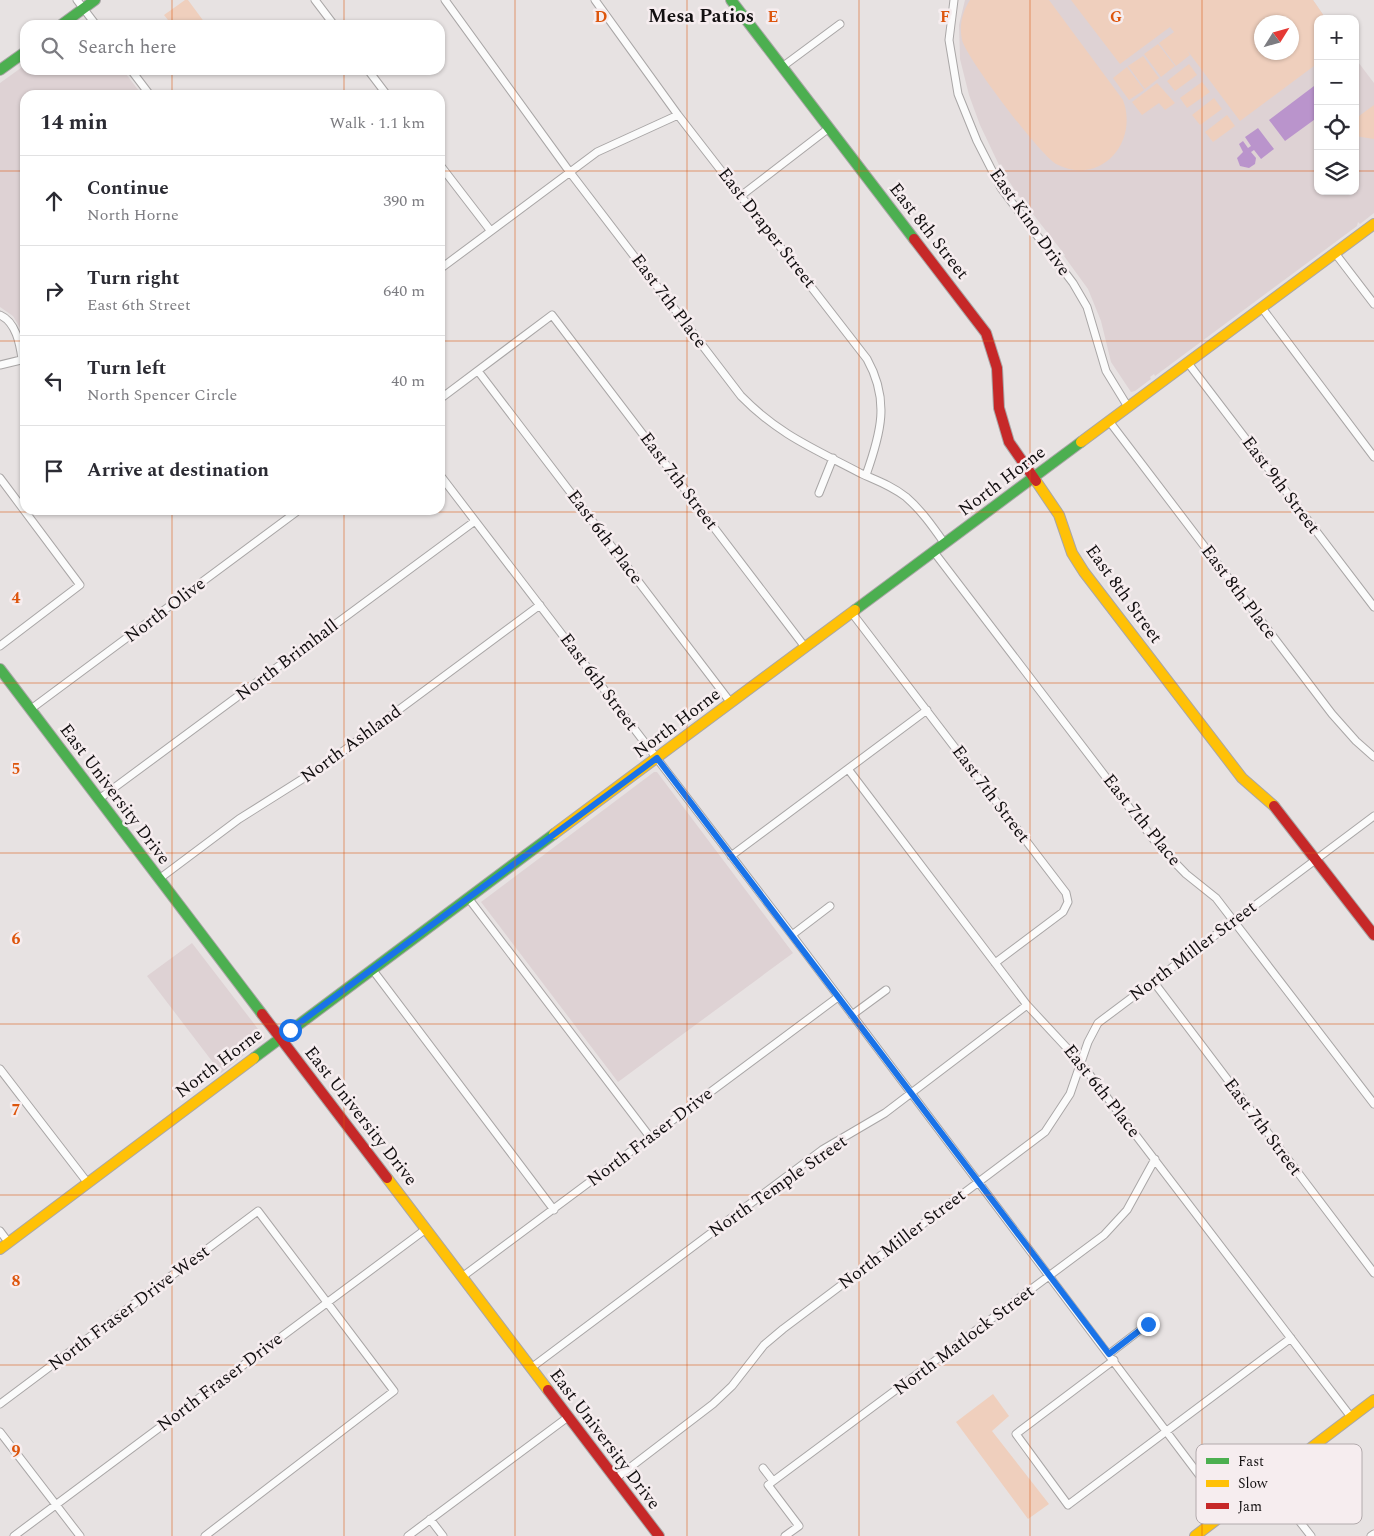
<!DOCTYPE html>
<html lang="en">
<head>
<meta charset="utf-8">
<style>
  :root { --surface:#fff; --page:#f7f7f7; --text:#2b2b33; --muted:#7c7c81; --line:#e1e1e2 }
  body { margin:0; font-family:Spectral,serif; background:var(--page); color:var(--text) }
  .controls { position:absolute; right:15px; top:15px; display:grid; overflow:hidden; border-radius:10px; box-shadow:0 1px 4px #0004 }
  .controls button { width:45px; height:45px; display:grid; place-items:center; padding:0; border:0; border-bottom:1px solid var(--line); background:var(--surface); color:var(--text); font:25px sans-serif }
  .compass { position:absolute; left:1254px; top:15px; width:45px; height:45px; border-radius:50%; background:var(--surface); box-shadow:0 1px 4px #0004; rotate:53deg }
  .stop { position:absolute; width:15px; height:15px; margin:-11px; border:4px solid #1a73e8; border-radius:50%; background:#fff }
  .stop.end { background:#1a73e8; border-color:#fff; box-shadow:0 1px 5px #0008 }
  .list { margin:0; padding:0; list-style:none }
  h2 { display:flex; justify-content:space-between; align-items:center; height:65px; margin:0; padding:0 20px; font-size:21px }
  h2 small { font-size:16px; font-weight:400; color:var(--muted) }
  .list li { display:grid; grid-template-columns:32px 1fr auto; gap:15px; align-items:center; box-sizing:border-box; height:90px; padding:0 20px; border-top:1px solid var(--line) }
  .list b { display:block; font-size:19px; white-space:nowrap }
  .list p { margin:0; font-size:16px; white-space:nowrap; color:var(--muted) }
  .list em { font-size:16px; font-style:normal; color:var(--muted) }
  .icon { flex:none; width:28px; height:28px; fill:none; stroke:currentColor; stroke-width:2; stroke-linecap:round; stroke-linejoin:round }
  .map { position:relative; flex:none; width:1374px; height:1536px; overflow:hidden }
  .search { position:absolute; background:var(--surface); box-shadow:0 1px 4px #0004; left:20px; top:20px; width:425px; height:55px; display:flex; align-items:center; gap:12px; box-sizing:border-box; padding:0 18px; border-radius:15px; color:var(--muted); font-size:19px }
  .panel { position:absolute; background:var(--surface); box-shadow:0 1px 4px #0004; left:20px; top:90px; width:425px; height:425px; border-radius:15px }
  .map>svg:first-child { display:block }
  .built { fill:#ded2d4; fill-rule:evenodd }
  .green { fill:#efcfbd; fill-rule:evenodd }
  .water { fill:#ba94cc }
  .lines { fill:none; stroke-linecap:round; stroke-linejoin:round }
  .street-casing { stroke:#a9a6a6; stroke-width:9 }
  .fast-casing { stroke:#a9a6a6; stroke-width:12 }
  .slow-casing { stroke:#a9a6a6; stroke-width:12 }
  .jam-casing { stroke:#a9a6a6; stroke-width:12 }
  .street { stroke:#fbfbfb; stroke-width:7 }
  .fast { stroke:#4caf50; stroke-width:10 }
  .slow { stroke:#ffc107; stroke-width:10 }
  .jam { stroke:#c62828; stroke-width:10 }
  .route { stroke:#1a73e8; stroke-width:6 }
  .grid { fill:none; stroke:#dd550c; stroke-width:1; stroke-opacity:0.55 }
  .labels { text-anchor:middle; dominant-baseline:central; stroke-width:5; stroke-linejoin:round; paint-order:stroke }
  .street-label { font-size:18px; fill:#120f10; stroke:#f6edef }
  .neighbourhood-label { font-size:19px; font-weight:bold; fill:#120f10; stroke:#f6edef }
  .key { fill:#f6edef; stroke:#b2aaac; stroke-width:1 }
  .key-label { font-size:14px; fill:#120f10 }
  .grid-label { font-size:16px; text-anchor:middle; font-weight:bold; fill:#dd550c; stroke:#f6edef; stroke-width:5; stroke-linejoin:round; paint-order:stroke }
</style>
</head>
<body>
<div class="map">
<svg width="1374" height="1536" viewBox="0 0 1374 1536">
  <rect width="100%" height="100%" fill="#e7e2e2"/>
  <path class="built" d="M965,0H1313L1326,19H1318V191H1355V58L1374,83V213L1360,224L1358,222L1357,226L1155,376L1154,374L1150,377L1151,379L1135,391L1131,392L1111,362L1101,321L1088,289L1064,256L1065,255L1018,195L1003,172L1005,170L1001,164L999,165L980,125L969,95L960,59L959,25ZM1262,22H1292V52H1262Z
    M25,65V70H123L142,95H25V336L13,316L0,307V83Z
    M654,772H657L793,953L618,1082L481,902Z
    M192,943L265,1038L221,1073L147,976Z"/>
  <path class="green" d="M185,0H188L205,23L172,25L164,15Z
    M970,0H1049L1123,100C1139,143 1100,187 1056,164C1040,155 967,59 962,40C959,26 962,12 970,0Z
    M1071,0H1313L1326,19H1318V63L1240,121L1187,50L1190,55L1176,66L1159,43L1174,32L1170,27L1120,64ZM1262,22H1292V52H1262Z
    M1158,44L1175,66L1161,77L1144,54Z
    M1143,56L1159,78L1145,89L1128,66Z
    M1189,64L1197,75L1175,91L1167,81Z
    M1127,67L1144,90L1129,100L1113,78Z
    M1202,82L1210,92L1187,108L1180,98Z
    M1157,83L1175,103L1165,110L1159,103L1142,115L1132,102Z
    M1214,98L1222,109L1200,125L1192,115Z
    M1374,105V139L1355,136V119Z
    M1227,115L1235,126L1213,142L1205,132Z
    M993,1394L1009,1416L992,1431L1049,1504L1028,1519L956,1422Z"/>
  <path class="water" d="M1318,83V117L1285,141L1269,120Z
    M1258,128L1274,149L1261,159L1254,150L1251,152L1256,158L1255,164L1249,168L1240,166L1237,158L1243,152L1239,144L1243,141L1248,148L1251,146L1245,137Z"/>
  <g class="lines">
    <g class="street-casing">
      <path id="street" d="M77,0L96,25
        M315,0L334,25
        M445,0L569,171L741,396C779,435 815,449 862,474C878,481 892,486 906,497C922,511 933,527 945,544
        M595,0L678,115L867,359C890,400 881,433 866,475
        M954,0L949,40L958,94L977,141L1001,188L1073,283L1087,307L1106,371L1128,407
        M782,67L840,24
        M131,70L150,95
        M368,70L387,95
        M440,165L490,230
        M742,195L829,128
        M1335,253L1374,304
        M440,269L597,152L678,115
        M1262,308L1374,457
        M0,315C16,322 20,344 22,359
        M1188,363L1374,607
        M0,365L25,359
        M478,371L731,703
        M440,399L552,315L805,647
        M1109,421L1332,714L1356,741L1374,757
        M440,475L792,935L1227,1512
        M0,478L80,585L0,646
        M819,493L833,458
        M934,552L1157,844L1186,874L1216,898L1374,1104
        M852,613L1066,893L1068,902L1063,912L995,963
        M31,709L299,510
        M848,769L1027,1005L1080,1062L1351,1417
        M99,799L475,521
        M731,856L927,710
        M159,879L239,819L323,766L540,605
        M469,899L650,1137
        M792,935L830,906
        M372,969L554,1210
        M1153,981L1374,1273
        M852,1015L886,990
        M0,1069L87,1182
        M0,1231L9,1243
        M462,1277L838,997
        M1109,1354L1148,1324
        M1114,1360L1016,1434L1068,1505L1291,1338
        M531,1368L822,1150L885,1113L1027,1005
        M0,1404L258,1211L394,1391L205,1536
        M0,1432L80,1536
        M763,1468L773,1481
        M615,1479L713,1404L732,1386L764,1345L783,1329L1045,1132L1070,1094L1088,1042L1098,1023L1374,816
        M1268,1481L1311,1536
        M430,1519L443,1536
        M14,1536L426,1229
        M408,1536L568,1417
        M785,1536L799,1526L768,1485L1104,1235L1127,1210L1155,1159
        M1371,1536L1374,1534"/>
    </g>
    <g class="fast-casing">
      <path id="fast" d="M731,0L914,239
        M61,25L95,0
        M0,70L25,52
        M855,610L1081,442
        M0,669L262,1014
        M254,1058L554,834"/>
    </g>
    <g class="slow-casing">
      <path id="slow" d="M1081,442L1374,224
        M1036,481L1059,515L1072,553L1084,572L1242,778L1274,806
        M554,834L855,610
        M387,1178L548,1390
        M0,1249L254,1058
        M1195,1536L1374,1400"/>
    </g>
    <g class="jam-casing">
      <path id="jam" d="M914,239L986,333L997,368L999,408L1009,442L1036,481
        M1274,806L1374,935
        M262,1014L387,1178
        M548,1390L659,1536"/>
    </g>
    <use href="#street" class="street"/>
    <use href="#fast" class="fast"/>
    <use href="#slow" class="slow"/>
    <use href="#jam" class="jam"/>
  </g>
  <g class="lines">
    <path class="route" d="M290,1030L657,758L1109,1354L1148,1324"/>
  </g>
  <path class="grid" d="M172,0V25M344,0V25M515,0V1536M687,0V1536M859,0V1536M1030,0V1536M1202,0V1536M172,70V95M344,70V95M0,171H25M440,171H1318M1355,171H1374M0,341H25M440,341H1374M172,510V1536M344,510V1536M0,512H1374M0,683H1374M0,853H1374M0,1024H1374M0,1195H1374M0,1365H1374"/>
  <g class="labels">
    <g class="street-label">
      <text transform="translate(1030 222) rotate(55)">East Kino Drive</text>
      <text transform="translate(767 228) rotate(52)">East Draper Street</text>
      <text transform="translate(929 231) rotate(52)">East 8th Street</text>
      <text transform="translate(669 301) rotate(53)">East 7th Place</text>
      <text transform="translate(679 481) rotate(53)">East 7th Street</text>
      <text transform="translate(1002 481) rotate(-37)">North Horne</text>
      <text transform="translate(1281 485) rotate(53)">East 9th Street</text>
      <text transform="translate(605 537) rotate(53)">East 6th Place</text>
      <text transform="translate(1239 592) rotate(53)">East 8th Place</text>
      <text transform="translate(1124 594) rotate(54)">East 8th Street</text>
      <text transform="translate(165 610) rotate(-37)">North Olive</text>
      <text transform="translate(287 660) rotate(-37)">North Brimhall</text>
      <text transform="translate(599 682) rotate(53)">East 6th Street</text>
      <text transform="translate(677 723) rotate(-37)">North Horne</text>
      <text transform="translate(351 744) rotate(-36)">North Ashland</text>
      <text transform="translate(115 794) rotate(53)">East University Drive</text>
      <text transform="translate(991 794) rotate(53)">East 7th Street</text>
      <text transform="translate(1142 820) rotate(51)">East 7th Place</text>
      <text transform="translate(1193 951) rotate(-37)">North Miller Street</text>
      <text transform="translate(219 1063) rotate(-37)">North Horne</text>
      <text transform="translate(1102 1091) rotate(52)">East 6th Place</text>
      <text transform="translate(361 1116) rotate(52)">East University Drive</text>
      <text transform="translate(1263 1127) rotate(53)">East 7th Street</text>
      <text transform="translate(650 1137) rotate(-37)">North Fraser Drive</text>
      <text transform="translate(778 1186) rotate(-35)">North Temple Street</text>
      <text transform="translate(902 1239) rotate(-37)">North Miller Street</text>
      <text transform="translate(129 1308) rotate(-37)">North Fraser Drive West</text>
      <text transform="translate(964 1340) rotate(-37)">North Matlock Street</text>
      <text transform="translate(220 1382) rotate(-37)">North Fraser Drive</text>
      <text transform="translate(605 1439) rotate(53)">East University Drive</text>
    </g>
    <g class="neighbourhood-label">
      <text x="701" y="16">Mesa Patios</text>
    </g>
  </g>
  <rect x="1196" y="1444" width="166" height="80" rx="8" class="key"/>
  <rect x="1206" y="1458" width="23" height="6" fill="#4caf50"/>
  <rect x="1206" y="1480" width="23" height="7" fill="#ffc107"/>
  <rect x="1206" y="1503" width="23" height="6" fill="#c62828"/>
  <g class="key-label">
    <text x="1238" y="1466">Fast</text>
    <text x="1238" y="1488">Slow</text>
    <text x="1238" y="1511">Jam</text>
  </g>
  <g class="grid-label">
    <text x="601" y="22">D</text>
    <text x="773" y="22">E</text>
    <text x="945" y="22">F</text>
    <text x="1116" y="22">G</text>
    <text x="16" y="603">4</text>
    <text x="16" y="774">5</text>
    <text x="16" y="944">6</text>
    <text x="16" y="1115">7</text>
    <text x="16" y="1286">8</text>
    <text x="16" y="1456">9</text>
  </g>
</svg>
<div class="controls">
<button>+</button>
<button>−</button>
<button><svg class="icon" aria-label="locate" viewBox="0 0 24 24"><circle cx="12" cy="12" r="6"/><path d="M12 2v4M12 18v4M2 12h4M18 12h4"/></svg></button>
<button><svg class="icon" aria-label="layers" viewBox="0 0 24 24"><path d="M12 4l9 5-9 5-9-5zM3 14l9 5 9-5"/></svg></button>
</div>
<svg class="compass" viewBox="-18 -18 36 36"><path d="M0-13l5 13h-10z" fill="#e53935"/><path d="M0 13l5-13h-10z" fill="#7c7c81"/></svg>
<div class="stop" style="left:290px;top:1030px"></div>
<div class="stop end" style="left:1148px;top:1324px"></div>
<div class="search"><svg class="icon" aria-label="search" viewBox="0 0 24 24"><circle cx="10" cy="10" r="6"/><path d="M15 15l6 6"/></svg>Search here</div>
<section class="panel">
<h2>14 min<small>Walk · 1.1 km</small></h2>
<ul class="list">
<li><svg class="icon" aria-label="ahead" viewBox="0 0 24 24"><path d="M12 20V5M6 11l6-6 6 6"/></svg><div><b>Continue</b><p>North Horne</p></div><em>390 m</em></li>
<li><svg class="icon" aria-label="right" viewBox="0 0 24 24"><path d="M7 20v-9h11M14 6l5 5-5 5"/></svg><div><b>Turn right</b><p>East 6th Street</p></div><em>640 m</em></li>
<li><svg class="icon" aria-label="left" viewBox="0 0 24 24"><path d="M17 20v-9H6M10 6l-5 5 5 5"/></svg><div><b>Turn left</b><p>North Spencer Circle</p></div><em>40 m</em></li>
<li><svg class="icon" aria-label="arrive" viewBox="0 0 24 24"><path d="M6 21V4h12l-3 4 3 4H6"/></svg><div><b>Arrive at destination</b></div></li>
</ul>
</section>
</div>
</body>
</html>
